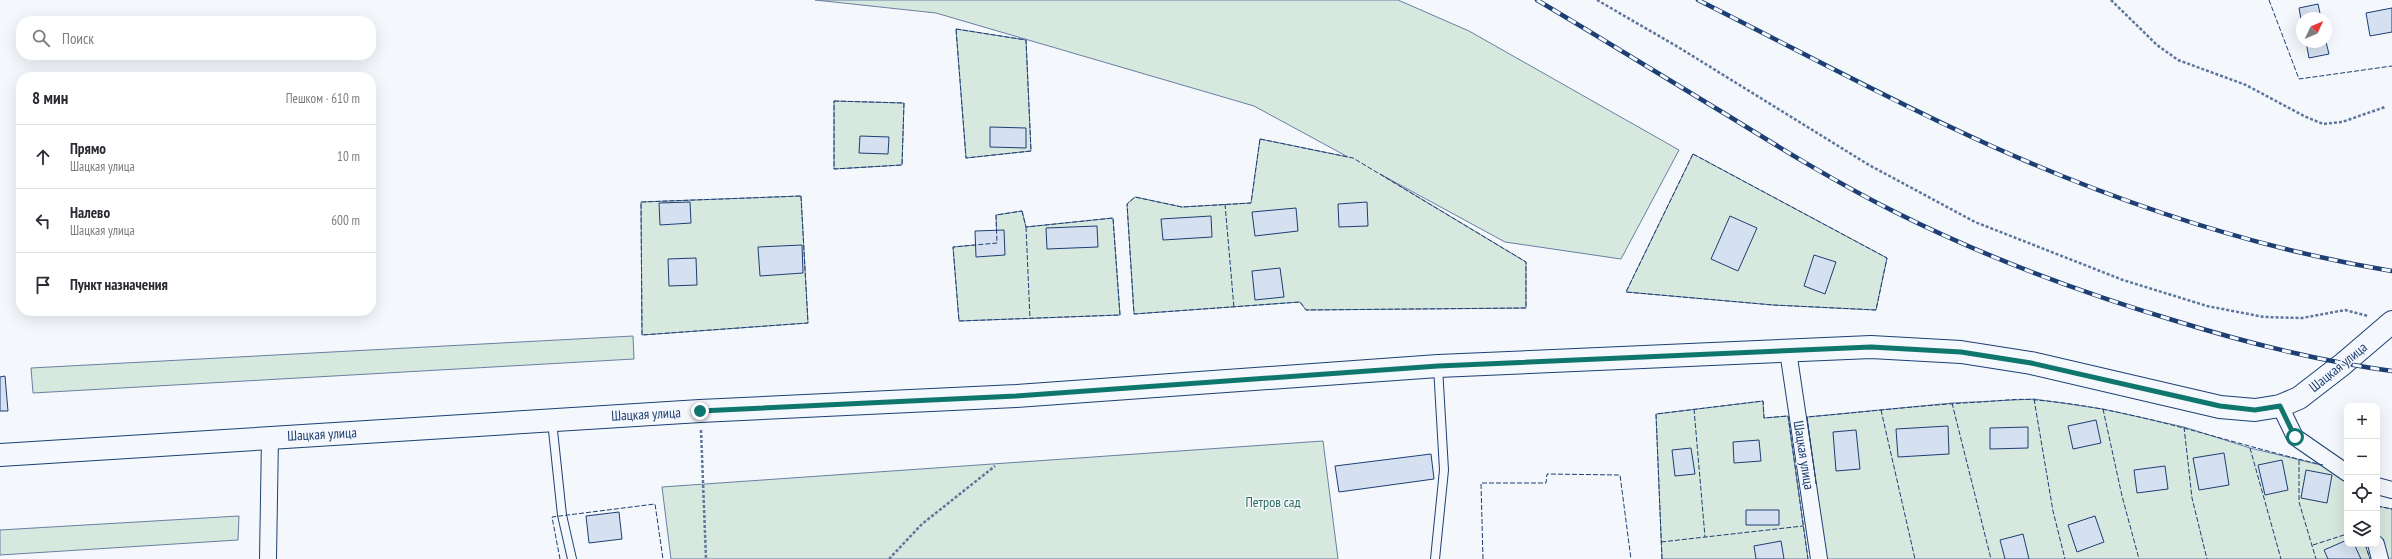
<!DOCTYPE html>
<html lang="ru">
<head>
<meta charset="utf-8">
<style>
  :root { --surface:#fff; --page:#f7f7f7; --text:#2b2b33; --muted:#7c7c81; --line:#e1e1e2 }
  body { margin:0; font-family:"PT Sans Narrow",sans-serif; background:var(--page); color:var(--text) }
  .controls { position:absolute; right:12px; bottom:12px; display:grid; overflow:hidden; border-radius:8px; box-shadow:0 4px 16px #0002 }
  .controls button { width:36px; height:36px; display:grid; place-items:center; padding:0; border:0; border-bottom:1px solid var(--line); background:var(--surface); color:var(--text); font:20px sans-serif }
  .compass { position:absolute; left:2296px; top:12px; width:36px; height:36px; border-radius:50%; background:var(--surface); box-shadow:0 4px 16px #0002; rotate:46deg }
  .stop { position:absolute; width:12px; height:12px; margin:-9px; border:3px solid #0f766e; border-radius:50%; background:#fff }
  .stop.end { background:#0f766e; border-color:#fff; box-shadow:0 1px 4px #0008 }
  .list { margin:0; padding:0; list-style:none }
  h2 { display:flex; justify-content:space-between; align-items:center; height:52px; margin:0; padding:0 16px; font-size:17px }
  h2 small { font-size:13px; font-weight:400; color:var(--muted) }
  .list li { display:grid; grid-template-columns:26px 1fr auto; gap:12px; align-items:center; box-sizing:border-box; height:64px; padding:0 16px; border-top:1px solid var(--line) }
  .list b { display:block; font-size:15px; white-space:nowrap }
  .list p { margin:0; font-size:13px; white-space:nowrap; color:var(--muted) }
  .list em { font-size:13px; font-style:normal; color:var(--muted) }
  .icon { flex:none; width:22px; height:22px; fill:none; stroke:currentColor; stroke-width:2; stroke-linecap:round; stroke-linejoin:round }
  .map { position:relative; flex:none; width:2392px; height:559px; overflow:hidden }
  .search { position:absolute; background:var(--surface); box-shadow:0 4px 16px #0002; left:16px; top:16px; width:360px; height:44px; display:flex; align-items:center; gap:10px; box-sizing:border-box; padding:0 14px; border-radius:16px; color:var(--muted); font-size:15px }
  .panel { position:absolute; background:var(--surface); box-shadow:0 4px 16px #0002; left:16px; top:72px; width:360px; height:244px; border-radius:16px }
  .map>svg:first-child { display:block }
  .green { fill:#d7e8df; stroke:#687fa3 }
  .building { fill:#d5e0f0; stroke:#1d3f73 }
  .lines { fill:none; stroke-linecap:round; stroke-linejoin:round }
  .service-casing { stroke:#1d3f73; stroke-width:10 }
  .minor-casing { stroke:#1d3f73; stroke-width:18 }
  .primary-casing { stroke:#1d3f73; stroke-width:24 }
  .path { stroke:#5e769c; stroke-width:2.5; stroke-dasharray:3 2; stroke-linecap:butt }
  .service { stroke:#f4f7fb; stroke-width:8 }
  .minor { stroke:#f4f7fb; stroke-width:16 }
  .primary { stroke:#f4f7fb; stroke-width:22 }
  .rail-casing { stroke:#1d3f73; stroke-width:4.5 }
  .rail { stroke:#f4f7fb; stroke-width:3; stroke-dasharray:9; stroke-linecap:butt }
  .fence { stroke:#1d3f73; stroke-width:1; stroke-dasharray:5 2; stroke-linecap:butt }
  .route { stroke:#0f766e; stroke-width:5 }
  .labels { text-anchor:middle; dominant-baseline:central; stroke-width:3; stroke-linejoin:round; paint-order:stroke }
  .street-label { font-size:14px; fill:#1d3f73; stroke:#f4f7fb }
  .park-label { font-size:14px; fill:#2c6c60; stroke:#f4f7fb }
</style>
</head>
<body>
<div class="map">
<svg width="2392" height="559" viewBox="0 0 2392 559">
  <rect width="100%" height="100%" fill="#f4f7fb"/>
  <path class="green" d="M815,0H1398L1469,31L1679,150L1621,259L1505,242L1380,174L1526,262V308L1306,310L1300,302L1134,314L1127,204L1135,197L1182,207L1251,203L1260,139L1348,157L1254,106L936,13Z
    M956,29L1026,40L1031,151L966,158Z
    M834,101L904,103L902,165L834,169Z
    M1693,154L1887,258L1876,310L1773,305L1626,292Z
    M801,196L808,323L642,335L641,202Z
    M1022,211L1026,227L1113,218L1120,315L959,321L953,247L997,243L996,215Z
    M633,336L634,359L33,393L31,368Z
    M2034,399L2103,409L2184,427L2250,448L2337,469L2347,480V544H2365L2370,559H1826L1807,417L1952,403Z
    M1763,401L1764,418L1788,416L1808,559H1662L1656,414Z
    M1323,441L1338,559H671L662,487Z
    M2377,506L2392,509V559H2385L2377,532Z
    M239,516L238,540L0,555V530Z"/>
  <path class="building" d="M2318,4L2321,18H2302V25L2299,8Z
    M2392,8V32L2370,36L2366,13Z
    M2306,42H2326L2329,54L2309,58Z
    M990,127L1026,128V148L990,147Z
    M860,136L889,137L888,154L859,153Z
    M690,202L691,223L660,225L659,203Z
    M1367,202L1368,226L1339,227L1338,204Z
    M1296,208L1298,231L1255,236L1252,212Z
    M1211,216L1212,237L1163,240L1161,219Z
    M1730,216L1757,228L1738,271L1711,259Z
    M1097,226L1098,247L1047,249L1046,228Z
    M1004,230L1005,255L976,257L975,231Z
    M802,245L803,273L760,276L758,247Z
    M1814,255L1836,262L1825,294L1804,286Z
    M696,258L697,285L669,286L668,259Z
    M1280,268L1284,297L1255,300L1252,271Z
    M5,376L8,411H0V377Z
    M2096,420L2101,443L2073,449L2068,426Z
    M1948,426L1949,454L1898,457L1896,429Z
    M2028,427V448L1990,449V428Z
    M1856,430L1860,469L1836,471L1833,432Z
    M1759,440L1761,461L1734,463L1733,442Z
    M1691,448L1695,474L1675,476L1672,450Z
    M2224,453L2229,485L2199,490L2193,458Z
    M1431,454L1434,479L1339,492L1335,466Z
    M2282,460L2288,490L2265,495L2258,465Z
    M2165,466L2168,489L2137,493L2134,470Z
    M2306,470L2332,475L2327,503L2301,498Z
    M1746,510H1779V525H1746Z
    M619,512L622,539L589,543L586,516Z
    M2095,516L2104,542L2077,552L2068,525Z
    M2023,534L2029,559H2005L2000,540Z
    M2347,540V544H2354L2361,559H2328L2324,550Z
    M1781,541L1784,559H1756L1754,546Z"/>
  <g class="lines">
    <g class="service-casing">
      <path id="service" d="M552,421L562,515L572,559
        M1435,559L1444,470L1438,367"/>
    </g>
    <g class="minor-casing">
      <path id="minor" d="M1788,351L1819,559
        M2280,406L2295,437L2347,473
        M2377,486L2392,490
        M2376,544L2380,559
        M268,559L270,437"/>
    </g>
    <g class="primary-casing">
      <path id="primary" d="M0,455L700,411L1016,396L1438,366L1871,347L1961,352L2031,363L2220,407L2255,410L2280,406L2299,398L2343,364L2392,322"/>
    </g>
    <path class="path" d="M1597,0L1678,47L1869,165L1975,222L2123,280L2207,306L2264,317L2302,318L2345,310L2368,316
      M2111,0L2157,45L2178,60L2246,85L2304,116L2323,124L2342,122L2385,107
      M701,430L706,559
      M889,559L922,524L995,466"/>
    <use href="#service" class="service"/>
    <use href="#minor" class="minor"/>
    <use href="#primary" class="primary"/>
    <g class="rail-casing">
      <path id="rail" d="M1537,0C1601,38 1664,77 1727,115C1782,149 1837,183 1895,212C1985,257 2079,292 2176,321C2247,343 2319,361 2392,371
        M1698,0C1794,48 1889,100 1987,144C2116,202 2253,248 2392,271"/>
    </g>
    <use href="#rail" class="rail"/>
    <path class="fence" d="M2269,0L2299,79L2392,66
      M956,29L1026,40L1031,151L966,158Z
      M834,101L904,103L902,165L834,169Z
      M1260,139L1353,158L1526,262V308L1306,310L1300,302L1134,314L1127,204L1135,197L1182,207L1251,203Z
      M1693,154L1887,258L1876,310L1773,305L1626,292Z
      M801,196L808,323L642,335L641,202Z
      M1225,204L1234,308
      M1022,211L1026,227L1113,218L1120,315L959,321L953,247L997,243L996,215Z
      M1026,227L1030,319
      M2034,399L2053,511L2065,559
      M1952,403L1991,559
      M1694,409L1705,537
      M2103,409L2122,496L2139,559
      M1881,410L1915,559
      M2184,427L2192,498L2207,559
      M2250,448L2281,559
      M2299,460V502L2316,559
      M1816,484L1807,417C1865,412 1923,405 1981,402C1999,401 2018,398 2036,400C2134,408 2228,443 2323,465
      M2377,506L2392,509
      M2377,532L2379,540
      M1661,542L1803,526
      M2365,544L2370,559
      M2313,545L2347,534
      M560,559L552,517L655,504L663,559
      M1483,559L1481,483H1546L1547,474L1620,475L1631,559
      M1662,559L1656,414L1763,401L1764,418L1788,416L1808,559"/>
  </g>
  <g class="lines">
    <path class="route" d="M700,411L1016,396L1438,366L1871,347L1961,352L2031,363L2220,406L2255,410L2280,406L2295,437"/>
  </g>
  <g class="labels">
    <g class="street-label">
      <text transform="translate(2338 367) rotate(-39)">Шацкая улица</text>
      <text transform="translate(646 414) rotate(-3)">Шацкая улица</text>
      <text transform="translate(322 434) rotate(-3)">Шацкая улица</text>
      <text transform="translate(1804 455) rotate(81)">Шацкая улица</text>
    </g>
    <g class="park-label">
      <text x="1273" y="502">Петров сад</text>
    </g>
  </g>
</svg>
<div class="controls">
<button>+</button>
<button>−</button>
<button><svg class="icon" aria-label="locate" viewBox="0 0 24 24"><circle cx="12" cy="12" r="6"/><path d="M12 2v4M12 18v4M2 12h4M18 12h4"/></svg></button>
<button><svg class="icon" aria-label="layers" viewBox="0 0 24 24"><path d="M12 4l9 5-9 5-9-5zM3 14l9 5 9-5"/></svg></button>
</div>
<svg class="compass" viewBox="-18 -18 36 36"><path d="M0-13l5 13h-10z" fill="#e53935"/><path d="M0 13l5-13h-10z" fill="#7c7c81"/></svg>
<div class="stop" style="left:2295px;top:437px"></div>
<div class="stop end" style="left:700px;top:411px"></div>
<div class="search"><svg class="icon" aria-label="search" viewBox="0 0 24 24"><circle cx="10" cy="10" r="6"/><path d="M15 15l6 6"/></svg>Поиск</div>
<section class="panel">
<h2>8 мин<small>Пешком · 610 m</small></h2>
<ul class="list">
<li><svg class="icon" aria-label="ahead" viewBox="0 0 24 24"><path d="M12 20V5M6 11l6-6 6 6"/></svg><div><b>Прямо</b><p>Шацкая улица</p></div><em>10 m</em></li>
<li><svg class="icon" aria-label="left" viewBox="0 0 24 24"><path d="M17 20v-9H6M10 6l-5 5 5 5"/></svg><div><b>Налево</b><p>Шацкая улица</p></div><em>600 m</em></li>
<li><svg class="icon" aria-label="arrive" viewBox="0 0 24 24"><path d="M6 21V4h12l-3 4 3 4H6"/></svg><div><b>Пункт назначения</b></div></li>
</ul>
</section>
</div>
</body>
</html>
